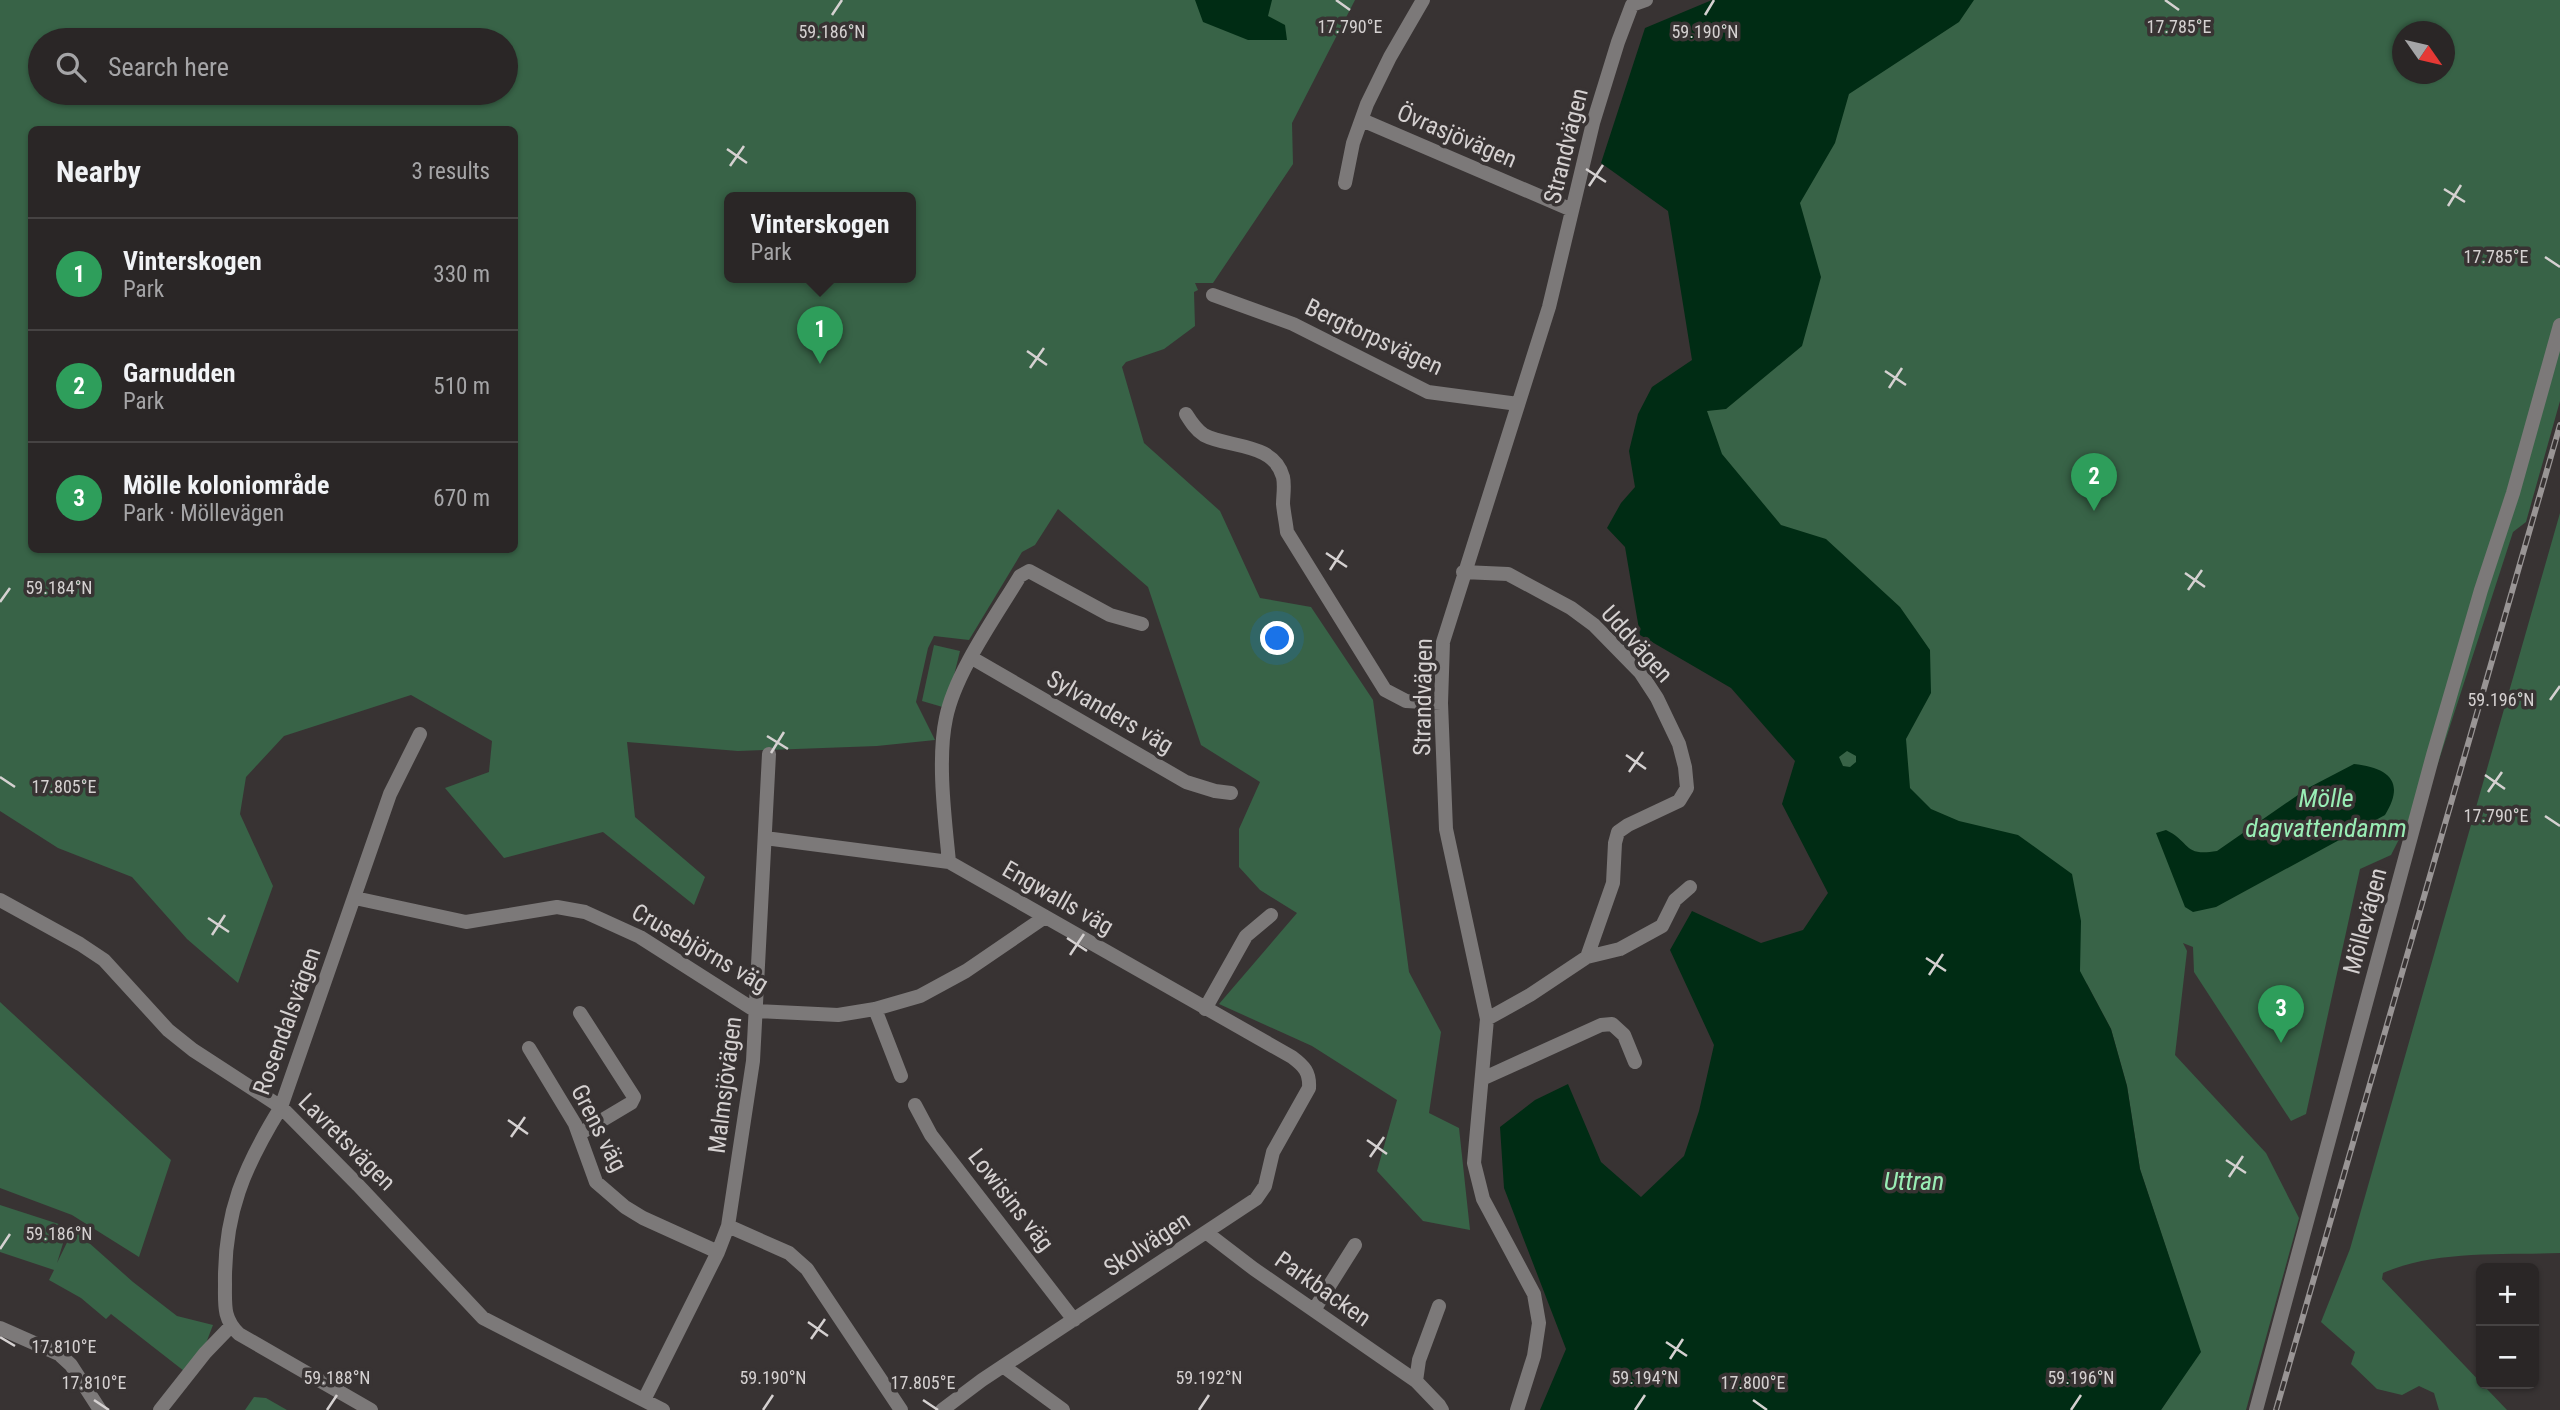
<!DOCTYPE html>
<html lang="en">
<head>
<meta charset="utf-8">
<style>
  :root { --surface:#2a2626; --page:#322e2e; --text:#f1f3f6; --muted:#a5a5a7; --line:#464343; --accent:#95b2f1 }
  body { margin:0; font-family:"Roboto Condensed",sans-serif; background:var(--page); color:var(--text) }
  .controls { position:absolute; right:21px; bottom:21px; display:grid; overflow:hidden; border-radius:10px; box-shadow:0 2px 5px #0004 }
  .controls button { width:63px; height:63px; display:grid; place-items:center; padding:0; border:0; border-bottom:2px solid var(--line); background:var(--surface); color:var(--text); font:35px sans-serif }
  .compass { position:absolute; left:2392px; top:21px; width:63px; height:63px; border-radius:50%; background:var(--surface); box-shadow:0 2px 5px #0004; rotate:124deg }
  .you { position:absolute; left:1278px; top:639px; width:24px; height:24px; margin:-18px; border:5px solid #fff; border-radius:50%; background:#1a73e8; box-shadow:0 0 0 10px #1a73e833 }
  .badge { display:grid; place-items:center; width:46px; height:46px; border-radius:50%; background:var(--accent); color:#fff; font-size:23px; font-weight:700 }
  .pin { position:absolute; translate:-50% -58px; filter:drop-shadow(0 2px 4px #0008) }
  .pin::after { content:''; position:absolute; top:37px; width:24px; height:21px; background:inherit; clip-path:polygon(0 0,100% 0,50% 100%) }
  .popup { position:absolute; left:724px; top:192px; width:192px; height:91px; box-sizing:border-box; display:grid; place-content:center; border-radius:10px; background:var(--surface); filter:drop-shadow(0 2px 5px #0005); font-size:23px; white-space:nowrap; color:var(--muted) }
  .popup b { font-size:26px; color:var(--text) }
  .popup::after { content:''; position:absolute; left:50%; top:100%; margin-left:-14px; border:14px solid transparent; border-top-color:var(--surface) }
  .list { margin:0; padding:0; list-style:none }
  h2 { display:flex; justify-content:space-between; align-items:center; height:91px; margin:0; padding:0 28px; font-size:30px }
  h2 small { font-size:23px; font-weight:400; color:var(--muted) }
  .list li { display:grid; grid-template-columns:46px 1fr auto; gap:21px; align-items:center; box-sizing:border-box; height:112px; padding:0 28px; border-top:2px solid var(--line) }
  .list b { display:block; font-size:26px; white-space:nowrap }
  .list p { margin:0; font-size:23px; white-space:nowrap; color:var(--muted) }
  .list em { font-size:23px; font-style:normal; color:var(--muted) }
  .icon { flex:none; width:38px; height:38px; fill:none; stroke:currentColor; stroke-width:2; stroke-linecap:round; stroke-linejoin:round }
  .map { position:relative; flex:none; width:2560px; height:1410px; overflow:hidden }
  .search { position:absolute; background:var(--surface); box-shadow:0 2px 5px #0004; left:28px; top:28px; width:490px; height:77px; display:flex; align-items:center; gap:18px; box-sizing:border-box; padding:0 24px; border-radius:38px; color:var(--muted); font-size:26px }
  .panel { position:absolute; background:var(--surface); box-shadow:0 2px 5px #0004; left:28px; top:126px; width:490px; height:427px; border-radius:10px }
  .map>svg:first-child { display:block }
  .green { fill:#386347; fill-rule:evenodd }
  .water { fill:#002c14; fill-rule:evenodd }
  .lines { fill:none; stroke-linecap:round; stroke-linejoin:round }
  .minor { stroke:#7c7979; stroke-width:14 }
  .rail-casing { stroke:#999595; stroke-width:6 }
  .rail { stroke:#383333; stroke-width:3.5; stroke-dasharray:10; stroke-linecap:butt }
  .ticks { fill:none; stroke:#d5d1d1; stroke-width:2.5 }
  .labels { text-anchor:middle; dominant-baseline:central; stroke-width:7; stroke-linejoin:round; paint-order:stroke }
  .street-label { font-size:24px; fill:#d5d1d1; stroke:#383333 }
  .water-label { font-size:26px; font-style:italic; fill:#99edb5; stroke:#383333 }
  .ticks-label { font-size:18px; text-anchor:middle; fill:#d5d1d1; stroke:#383333; stroke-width:7; stroke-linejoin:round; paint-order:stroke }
</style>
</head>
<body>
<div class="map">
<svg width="2560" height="1410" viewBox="0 0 2560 1410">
  <rect width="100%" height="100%" fill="#383333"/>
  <path class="green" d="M0,0H1355L1292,123L1293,164L1213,283H1195L1198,290L1194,292L1195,326L1164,349L1126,362L1122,367L1144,443L1220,511L1260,598L1311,607L1373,700L1409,972L1441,1032L1429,1113L1459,1128L1470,1230L1423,1221L1377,1171L1397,1100L1312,1046L1219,1004L1297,913L1260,890L1239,867V829L1260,782L1201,745L1148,587L1058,509L1035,545L1022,552L969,640L934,636L928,648L916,702L935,740L877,746L738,751L627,742L635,817L705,877L694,905L603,832L504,858L445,788L489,772L492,741L411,695L284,736L246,777L240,814L273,886L238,983L187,939L132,877L58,848L0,811ZM40,40H506V93H40ZM32,130H514V550H32ZM729,198H911V278H729Z
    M1820,0H2560V401L2526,522L2513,532L2438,763L2391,855L2360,869L2306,1114L2291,1121L2194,972L2193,947L2183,943L2187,951L2175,1055L2266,1153L2299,1218L2246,1410H2161L2200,1351L2140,1169L2127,1086L2111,1029L2087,984L1873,955L1690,403ZM2402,32H2444V74H2402Z
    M2560,513V1253C2504,1255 2434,1250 2383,1273L2382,1279L2507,1410H2439L2434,1393L2419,1386L2402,1395L2377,1389L2351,1364L2355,1352L2321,1322L2350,1249Z
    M934,645L960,651L946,708L922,701Z
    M0,1002L171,1160L139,1257L72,1215L0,1188Z
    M0,1205L68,1227L57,1263L75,1226L88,1242L133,1282L177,1316L213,1325L203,1351L184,1371L111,1314L106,1319L81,1298L49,1280L54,1270L0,1252Z
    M254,1397L266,1398L287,1410H245Z"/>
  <path class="water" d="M1195,0H1272L1268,16L1285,25L1287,40H1248L1203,22Z
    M1712,0H1974L1959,22L1849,94L1835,143L1800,203L1821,277L1802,346L1726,409L1707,411L1722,454L1781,525L1826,539L1900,607L1930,650L1931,693L1906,739L1910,788L1931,809L1959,821L2018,835L2072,874L2081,921L2080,971L2111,1029L2127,1086L2140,1169L2201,1352L2161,1410H1540L1566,1349L1504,1188L1500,1127L1535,1100L1568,1084L1601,1162L1641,1197L1684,1156L1699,1111L1714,1045L1670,950L1692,911L1761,943L1803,930L1828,893L1782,804L1795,761L1731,688L1640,635L1625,547L1607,528L1621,503L1635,487L1629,451L1638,414L1652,387L1692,360L1668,211L1601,163L1645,28ZM1847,751L1856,756V762L1850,767L1843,766L1839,757Z
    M2354,764C2388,768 2406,781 2385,815L2216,907L2193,912L2185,907L2156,833L2166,830C2191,842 2183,857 2217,851L2308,788Z"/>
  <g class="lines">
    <path class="minor" d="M1362,120L1572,210
      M1345,183L1353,143L1367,104L1390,57L1423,0
      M1213,295L1293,324L1428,392L1518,404
      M1186,414C1191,422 1196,430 1204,435C1228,448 1274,442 1283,477C1285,486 1283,496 1283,504C1284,514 1286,523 1287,532L1385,690L1406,701L1441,703
      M1463,572L1508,574L1571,608L1594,625L1640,672L1657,698L1679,744L1685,767L1687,788L1679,801L1628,825L1618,832L1615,843L1613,883L1587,957L1530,995L1487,1019
      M972,658L1186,782L1215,791L1231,793
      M765,838L949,862L1292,1057C1304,1066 1310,1072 1309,1088L1273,1152L1265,1186L1256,1199L982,1380L942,1410
      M949,862C945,820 937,760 946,718C955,673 996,616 1020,576L1029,571L1110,615L1142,624
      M355,898L466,922L557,907L585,912L640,937L756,1011L838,1015L875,1009L920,996L966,971L1045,917
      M0,900L80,944L104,960L168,1030L193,1050L281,1107L358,1185L483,1318L663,1410
      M1587,957L1620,949L1662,926L1675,900L1690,887
      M875,1009L901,1076
      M1205,1009L1246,936L1271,915
      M529,1048L575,1124L596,1182L625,1207L643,1218L718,1252
      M1482,1079L1601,1025L1612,1024L1624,1035L1635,1062
      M915,1105L931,1135L1074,1320
      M579,1134L631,1103L634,1097L580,1013
      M728,1226L789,1253L807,1269L901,1410
      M1207,1233L1254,1269L1416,1381L1439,1405L1442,1410
      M1314,1310L1355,1245
      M0,1328L59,1354L71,1365L100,1410
      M1003,1366L1063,1410
      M1416,1381L1419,1360L1439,1306
      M644,1400L718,1252L728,1226L753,1061L769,754
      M160,1410L205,1353L231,1326
      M371,1410L239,1334C223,1319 225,1305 225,1284C224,1213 244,1167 281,1107L390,794L420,734
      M1517,1410L1534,1356L1539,1323L1534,1294L1483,1199L1474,1163L1487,1019L1446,829L1441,703L1443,642L1549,307L1593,123L1618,42L1632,5L1646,0
      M2256,1410L2433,755L2481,590L2513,493L2560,325"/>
    <g class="rail-casing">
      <path id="rail" d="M2276,1410L2560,425"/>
    </g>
    <use href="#rail" class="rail"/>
  </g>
  <path class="ticks" d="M1336,0L1350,10M2165,0L2179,10M832,15L842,0M1705,15L1714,0M727,149L747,163M730,166L744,146M1586,169L1606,182M1589,186L1603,165M2444,189L2465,202M2448,206L2461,185M2545,257L2560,267M1027,351L1047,365M1030,368L1044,348M1885,371L1906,385M1889,388L1902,368M1326,553L1347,567M1330,570L1343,550M2185,573L2205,587M2188,590L2202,570M0,602L10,588M2550,700L2560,686M767,736L788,749M771,753L784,732M1626,755L1646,769M1629,772L1643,752M2485,775L2505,789M0,777L15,787M2488,792L2502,772M2545,816L2560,826M208,918L229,932M212,935L225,915M1067,938L1087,951M1070,955L1084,934M1926,958L1946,971M1929,975L1943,954M508,1120L528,1134M511,1137L525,1117M1367,1140L1387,1154M1370,1157L1384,1137M2226,1160L2246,1173M2229,1177L2243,1156M0,1249L10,1234M808,1322L828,1336M0,1337L15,1346M811,1339L825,1319M1666,1342L1687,1356M1670,1359L1683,1339M94,1400L109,1410M923,1400L938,1410M1753,1400L1767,1410M327,1410L337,1395M763,1410L773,1395M1199,1410L1209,1395M1635,1410L1645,1395M2071,1410L2081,1395"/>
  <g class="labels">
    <g class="street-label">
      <text transform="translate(1457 136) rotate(23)">Övrasjövägen</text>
      <text transform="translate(1566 146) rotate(-76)">Strandvägen</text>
      <text transform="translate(1374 337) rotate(25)">Bergtorpsvägen</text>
      <text transform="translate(1637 644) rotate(48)">Uddvägen</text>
      <text transform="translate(1423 697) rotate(-89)">Strandvägen</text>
      <text transform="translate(1110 712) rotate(30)">Sylvanders väg</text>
      <text transform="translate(1058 898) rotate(30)">Engwalls väg</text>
      <text transform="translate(2365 921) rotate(-75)">Möllevägen</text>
      <text transform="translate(700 948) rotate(30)">Crusebjörns väg</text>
      <text transform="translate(287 1021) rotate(-70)">Rosendalsvägen</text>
      <text transform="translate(725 1085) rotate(-83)">Malmsjövägen</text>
      <text transform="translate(599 1128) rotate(63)">Grens väg</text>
      <text transform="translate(347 1142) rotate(45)">Lavretsvägen</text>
      <text transform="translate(1011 1200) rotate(52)">Lowisins väg</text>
      <text transform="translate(1147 1244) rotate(-33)">Skolvägen</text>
      <text transform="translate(1323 1289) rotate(35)">Parkbacken</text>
    </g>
    <g class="water-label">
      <text x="2326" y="798">Mölle<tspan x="2326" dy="30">dagvattendamm</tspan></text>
      <text x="1914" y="1181">Uttran</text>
    </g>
  </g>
  <g class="ticks-label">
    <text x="1350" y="33">17.790°E</text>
    <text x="2179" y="33">17.785°E</text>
    <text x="832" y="38">59.186°N</text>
    <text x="1705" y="38">59.190°N</text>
    <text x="2496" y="263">17.785°E</text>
    <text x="59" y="594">59.184°N</text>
    <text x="2501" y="706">59.196°N</text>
    <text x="64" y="793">17.805°E</text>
    <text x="2496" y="822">17.790°E</text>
    <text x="59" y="1240">59.186°N</text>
    <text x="64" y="1353">17.810°E</text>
    <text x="337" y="1384">59.188°N</text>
    <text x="773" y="1384">59.190°N</text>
    <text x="1209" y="1384">59.192°N</text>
    <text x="1645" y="1384">59.194°N</text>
    <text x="2081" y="1384">59.196°N</text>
    <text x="94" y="1389">17.810°E</text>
    <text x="923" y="1389">17.805°E</text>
    <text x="1753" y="1389">17.800°E</text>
  </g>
</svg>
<div class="controls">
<button>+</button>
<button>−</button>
</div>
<svg class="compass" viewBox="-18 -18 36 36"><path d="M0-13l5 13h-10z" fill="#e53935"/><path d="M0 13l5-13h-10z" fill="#a5a5a7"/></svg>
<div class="you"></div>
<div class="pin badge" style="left:820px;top:364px;background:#2e9e5b">1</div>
<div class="popup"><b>Vinterskogen</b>Park</div>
<div class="pin badge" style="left:2094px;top:511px;background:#2e9e5b">2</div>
<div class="pin badge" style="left:2281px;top:1043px;background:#2e9e5b">3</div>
<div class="search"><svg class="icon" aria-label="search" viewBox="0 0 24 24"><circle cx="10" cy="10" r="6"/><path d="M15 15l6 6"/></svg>Search here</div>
<section class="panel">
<h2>Nearby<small>3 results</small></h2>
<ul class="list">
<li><span class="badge" style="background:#2e9e5b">1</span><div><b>Vinterskogen</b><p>Park</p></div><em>330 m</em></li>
<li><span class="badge" style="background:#2e9e5b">2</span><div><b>Garnudden</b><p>Park</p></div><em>510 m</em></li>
<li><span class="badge" style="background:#2e9e5b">3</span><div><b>Mölle koloniområde</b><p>Park · Möllevägen</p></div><em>670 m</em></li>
</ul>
</section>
</div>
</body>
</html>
